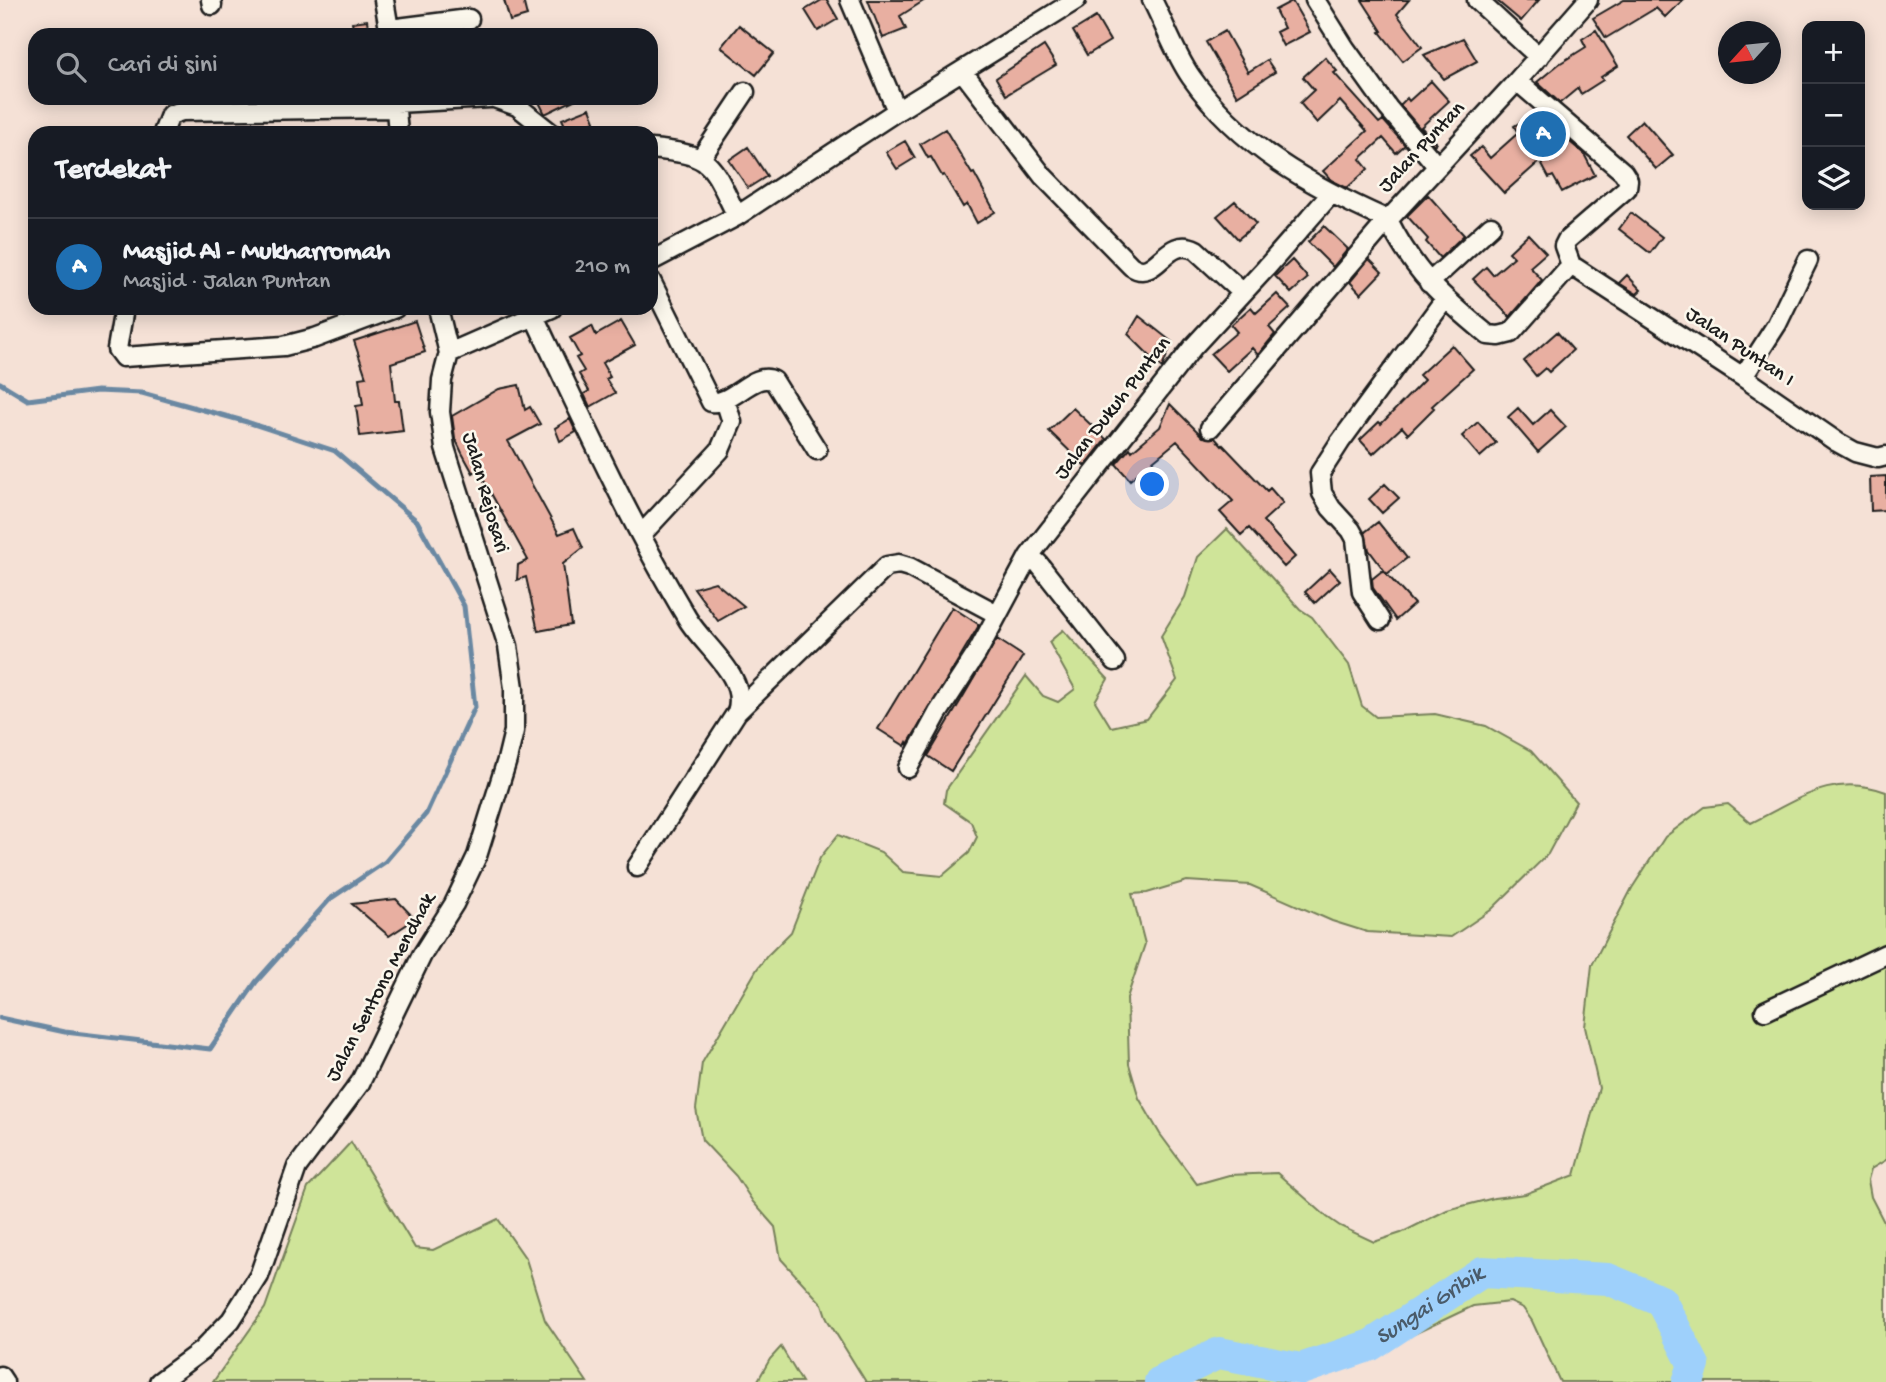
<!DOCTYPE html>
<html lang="id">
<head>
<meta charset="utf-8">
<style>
  :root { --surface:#171b24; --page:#20242c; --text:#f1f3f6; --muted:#9ea1a6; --line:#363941; --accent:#1f6fb2 }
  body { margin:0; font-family:"Gochi Hand",sans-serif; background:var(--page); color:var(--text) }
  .controls { position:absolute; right:21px; top:21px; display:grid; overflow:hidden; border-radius:14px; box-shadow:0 4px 18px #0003 }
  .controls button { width:63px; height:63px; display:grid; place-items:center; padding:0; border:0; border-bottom:2px solid var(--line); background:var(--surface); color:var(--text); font:35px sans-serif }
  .compass { position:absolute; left:1718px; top:21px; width:63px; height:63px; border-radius:50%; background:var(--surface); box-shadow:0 4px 18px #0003; rotate:243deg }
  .you { position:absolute; left:1153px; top:485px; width:24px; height:24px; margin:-18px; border:5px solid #fff; border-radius:50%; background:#1a73e8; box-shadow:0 0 0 10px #1a73e833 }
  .badge { display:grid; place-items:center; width:46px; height:46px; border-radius:50%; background:var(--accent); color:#fff; font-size:23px; font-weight:700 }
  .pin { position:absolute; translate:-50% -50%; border:4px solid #fff; box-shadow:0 2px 7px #0006 }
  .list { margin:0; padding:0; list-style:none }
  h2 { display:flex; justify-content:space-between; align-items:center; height:91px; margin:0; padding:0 28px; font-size:30px }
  h2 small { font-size:23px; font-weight:400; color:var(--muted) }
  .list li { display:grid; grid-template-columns:46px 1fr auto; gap:21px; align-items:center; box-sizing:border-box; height:98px; padding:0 28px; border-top:2px solid var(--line) }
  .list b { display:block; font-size:26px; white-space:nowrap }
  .list p { margin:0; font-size:23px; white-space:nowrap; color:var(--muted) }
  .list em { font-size:23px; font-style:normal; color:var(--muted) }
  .icon { flex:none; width:38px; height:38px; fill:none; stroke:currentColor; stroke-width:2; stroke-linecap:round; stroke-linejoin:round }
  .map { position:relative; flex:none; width:1886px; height:1382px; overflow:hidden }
  .search { position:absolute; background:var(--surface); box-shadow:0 4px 18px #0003; left:28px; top:28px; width:630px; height:77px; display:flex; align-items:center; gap:18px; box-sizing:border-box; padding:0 24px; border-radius:21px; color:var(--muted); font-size:26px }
  .panel { position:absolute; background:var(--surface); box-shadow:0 4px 18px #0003; left:28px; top:126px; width:630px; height:189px; border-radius:21px }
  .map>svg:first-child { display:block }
  .green { fill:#cfe499; stroke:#76805a; stroke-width:2 }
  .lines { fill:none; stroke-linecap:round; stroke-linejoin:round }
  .stream { stroke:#6a88a2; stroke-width:5 }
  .river { stroke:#9ed0fb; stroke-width:32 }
  .building { fill:#e8afa1; stroke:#1c1c1c; stroke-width:2 }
  .minor-casing { stroke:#1c1c1c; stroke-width:23 }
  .minor { stroke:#fbf7ec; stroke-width:18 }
  .labels { text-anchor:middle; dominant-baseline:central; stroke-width:5; stroke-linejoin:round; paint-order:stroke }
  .street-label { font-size:21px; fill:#1c1c1c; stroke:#fbf7ec }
  .water-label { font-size:23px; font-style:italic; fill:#4a5b6a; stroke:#fbf7ec }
</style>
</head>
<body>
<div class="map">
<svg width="1886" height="1382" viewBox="0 0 1886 1382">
  <rect width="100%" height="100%" fill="#f5e1d6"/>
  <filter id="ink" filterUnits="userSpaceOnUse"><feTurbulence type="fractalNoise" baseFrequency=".0143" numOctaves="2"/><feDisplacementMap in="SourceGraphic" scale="14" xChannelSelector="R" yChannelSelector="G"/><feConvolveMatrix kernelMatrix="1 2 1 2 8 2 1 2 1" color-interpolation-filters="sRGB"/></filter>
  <g filter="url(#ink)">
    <path class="green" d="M1227,529L1300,609L1312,617L1349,665L1362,706L1376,717L1435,714L1486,726L1531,751L1576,802L1548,854L1491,910L1451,937L1367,932L1332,921L1250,885L1187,881L1147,893L1132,894L1145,944L1127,998L1129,1064L1139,1098L1160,1134L1197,1184L1229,1175L1277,1173L1327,1217L1340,1226L1374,1242L1401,1233L1447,1210L1494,1198L1525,1194L1575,1175L1599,1088L1585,1027L1592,965L1632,888L1665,837L1705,807L1728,804L1751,823C1798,800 1832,772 1886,792V1160L1871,1169L1868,1180L1871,1197L1886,1226V1382H1560L1532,1321L1523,1308L1510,1302L1473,1306L1391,1345L1296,1382H866L827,1319L822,1304L781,1259L775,1227L753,1202L736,1176L702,1140L696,1109L702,1063L757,969L767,956L791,932L820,858L838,835L881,852L903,872L942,876L969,853L977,837L971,822L944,803L946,790L1026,676L1043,696L1058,702L1075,689L1049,642L1063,630L1108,679L1095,701L1111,727L1147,719L1177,680L1161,636L1185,597L1198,557Z
      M351,1142L415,1248L433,1250L498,1219L526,1259L545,1320L587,1382H213L265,1308L308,1188Z
      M781,1347L802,1382H757L770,1359Z"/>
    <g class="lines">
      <path class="stream" d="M0,383L28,400L97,391L142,393L247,422L335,451L417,521L464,606L475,707L426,814L385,862L330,899L256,982L210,1049L65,1032L0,1018"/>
      <path class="river" id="s1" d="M1160,1382L1219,1353L1301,1369L1371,1345L1482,1272L1608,1279L1661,1301L1694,1365L1688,1382"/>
    </g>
    <path class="building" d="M504,0H523L527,16L510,21Z
      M822,0H827L838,19L818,31L805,10Z
      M868,0H925L900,16L906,29L883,38Z
      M1362,0H1409L1397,14L1422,47L1403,61L1380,32L1382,31Z
      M1496,0H1539L1521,21Z
      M1624,0H1683L1665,17L1656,8L1606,38L1593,18Z
      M1292,1L1310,32L1283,46L1276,32L1284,28L1275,10Z
      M1096,17L1110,41L1087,55L1073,31Z
      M367,20L369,35H354L352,22Z
      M739,25L774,53L756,75L721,47Z
      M1596,30L1618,66L1601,77L1603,80L1581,94L1578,88L1560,103L1537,82L1559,64L1586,47L1582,39Z
      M1225,31L1248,72L1267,60L1275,72L1237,96L1206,42Z
      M1463,38L1477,61L1444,79L1424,55Z
      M1044,46L1056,65L1006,95L996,78Z
      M1325,57L1337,71L1334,73L1379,123L1383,120L1405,145L1396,153L1383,138L1360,159L1368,169L1347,188L1331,180L1323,171L1367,131L1340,101L1317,123L1300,103L1314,90L1303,77Z
      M1431,81L1449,101L1421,127L1436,143L1434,145L1400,105L1407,98L1409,101Z
      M537,98H578L545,114Z
      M590,108L595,121L568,132L562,119Z
      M1536,113L1584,154L1595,175L1562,192L1553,176L1549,178L1540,161L1504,193L1470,156L1481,147L1490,158L1518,133L1514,126Z
      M1642,120L1673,155L1656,169L1626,135Z
      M945,129L972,174L974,173L995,212L977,223L967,204L963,207L944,175L942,176L931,157L928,158L920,144Z
      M905,141L915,158L897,169L886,152Z
      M748,147L767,176L748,188L729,160Z
      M1428,195L1464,235L1440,258L1426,242L1428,239L1407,216Z
      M1235,201L1256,224L1238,239L1217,216Z
      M1631,213L1662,237L1650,253L1619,229Z
      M1324,226L1348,249L1333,267L1308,242Z
      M1528,234L1546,253L1530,267L1542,280L1510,317L1473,279L1486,267L1493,275L1514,257L1509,252Z
      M1369,259L1382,272L1361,294L1350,282Z
      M1292,260L1308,278L1291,293L1275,276Z
      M1627,275L1641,290L1637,294L1619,283Z
      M1277,294L1290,308L1269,327L1275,334L1258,355L1252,348L1227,371L1211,354L1237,332L1231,325L1251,307L1256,313Z
      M1139,316L1172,342L1162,368L1128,334Z
      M415,321L425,352L391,363L395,401H399L403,431L360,436L356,406L363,405L359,378L366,377L354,341Z
      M621,321L635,345L602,363L610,377L606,379L615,393L590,407L584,394L589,391L579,374L584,371L576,358L580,356L570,338L592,326L596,335Z
      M1557,332L1573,350L1549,372L1545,368L1536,376L1524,361Z
      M1452,345L1473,369L1432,406L1434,408L1408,434L1402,427L1373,454L1360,440L1379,422L1381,424L1424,380L1419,375Z
      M519,385L525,410L530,407L540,424L508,441L559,534L574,528L583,548L563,564L571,625L538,631L526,577L517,580L518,565L528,560L478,470L473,473L462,453L455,438L452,416L499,389Z
      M1170,404L1203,437L1215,438L1222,446L1223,445L1267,491L1270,488L1283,503L1263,521L1295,557L1284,567L1249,528L1241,535L1220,512L1233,501L1177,441L1130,480L1116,464L1130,448L1132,451L1160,427Z
      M1073,408L1106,439L1085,466L1049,431Z
      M1518,408L1533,425L1550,410L1566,427L1538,452L1508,417Z
      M570,419L576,432L560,441L555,428Z
      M1478,422L1496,443L1480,457L1462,436Z
      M1886,476V510L1871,511L1870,477Z
      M1385,484L1399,498L1382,513L1369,499Z
      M1378,522L1407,558L1387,574L1369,550L1365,532Z
      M1330,569L1340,580L1315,603L1305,592Z
      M1383,570L1414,604L1396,620L1373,588L1372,579Z
      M715,582L744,606L718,621L694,588Z
      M952,607L978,624V627L908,744L907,742L905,746L878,729Z
      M997,639L1023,656L951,771L928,756Z
      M396,899L415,919L389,936L352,904Z"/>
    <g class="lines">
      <g class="minor-casing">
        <path id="minor" d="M211,0L212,5
          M384,0L390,35
          M850,0L897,111
          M1152,0C1165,25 1175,54 1191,77C1240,147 1311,186 1388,220L1210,428
          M1315,0L1345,48L1388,108L1437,166
          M1477,0L1539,57
          M390,29L469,19
          M963,72L1043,176L1131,266C1157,284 1165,234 1196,250L1243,293
          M1517,81L1623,172L1628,180L1627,188L1567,240L1564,246L1571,265
          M395,98L398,133
          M494,98L517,106L551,133
          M396,103L490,98
          M163,133L170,115L182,111L396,108
          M651,149C714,155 710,162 737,216
          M701,158L745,92
          M651,261L737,216L897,111L1076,0
          M1571,265L1511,333L1499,336L1488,335C1442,297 1415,274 1388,220L1517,81L1588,0
          M1571,265L1743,377L1837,442L1855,452L1878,458L1886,456
          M651,281L711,402C733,405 754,370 774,381L817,450
          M1429,283L1491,226
          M124,308L117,349L123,357L284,346L315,338L395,308
          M534,316C582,418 629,521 687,618C703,646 749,677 737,712L637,867
          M449,353L552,308
          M1743,377L1777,324L1808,260
          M641,535L720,450L732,422L725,400
          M1380,620L1362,592L1356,539L1351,530L1331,508L1322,493L1320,473L1340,442L1445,299
          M1115,661L1038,563L1029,556L1193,347L1266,268L1330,195
          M737,712L887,566L899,564L909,567L997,614
          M908,768L938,713L977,653L1029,556
          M1765,1011L1886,954
          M0,1376L4,1382
          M159,1382L201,1351L231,1320L259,1276L297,1167L360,1083L422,955L454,904L477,856L507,760L514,731V688L508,646L445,448L440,412L442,380L449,353L438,308"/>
      </g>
      <use href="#minor" class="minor"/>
    </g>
  </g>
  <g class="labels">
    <g class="street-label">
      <text transform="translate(1423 148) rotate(-47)">Jalan Puntan</text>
      <text transform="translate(1739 348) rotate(34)">Jalan Puntan I</text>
      <text transform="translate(1114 409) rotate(-52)">Jalan Dukuh Puntan</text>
      <text transform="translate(484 493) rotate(74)">Jalan Rejosari</text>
      <text transform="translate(382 988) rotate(-62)">Jalan Sentono Mendhak</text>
    </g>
    <g class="water-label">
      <text stroke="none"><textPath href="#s1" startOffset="294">Sungai Gribik</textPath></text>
    </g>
  </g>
</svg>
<div class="controls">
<button>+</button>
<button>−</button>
<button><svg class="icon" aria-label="layers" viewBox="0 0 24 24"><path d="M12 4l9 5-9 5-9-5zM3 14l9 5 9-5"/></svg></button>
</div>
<svg class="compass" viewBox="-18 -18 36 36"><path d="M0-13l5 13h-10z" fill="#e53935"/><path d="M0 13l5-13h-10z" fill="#9ea1a6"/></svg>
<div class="you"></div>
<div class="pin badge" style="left:1543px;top:134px">A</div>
<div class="search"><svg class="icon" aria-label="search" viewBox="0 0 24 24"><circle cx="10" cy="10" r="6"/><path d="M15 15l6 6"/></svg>Cari di sini</div>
<section class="panel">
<h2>Terdekat<small></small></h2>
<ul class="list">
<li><span class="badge">A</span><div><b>Masjid Al - Mukharromah</b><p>Masjid · Jalan Puntan</p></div><em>210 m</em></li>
</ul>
</section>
</div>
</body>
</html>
